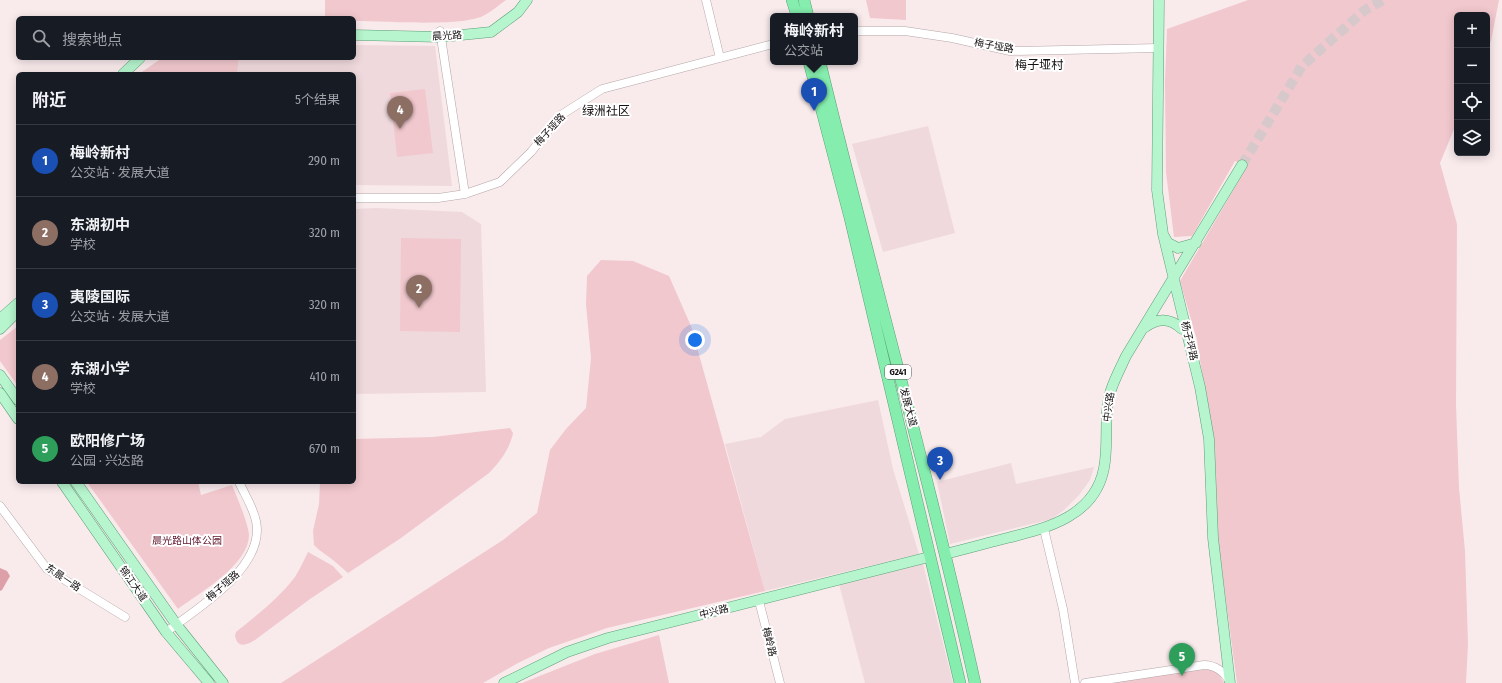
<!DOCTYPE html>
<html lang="zh">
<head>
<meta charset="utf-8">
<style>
  :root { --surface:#171b24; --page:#242831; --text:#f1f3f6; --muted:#9ea1a6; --line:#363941; --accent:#0f766e }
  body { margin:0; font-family:"Fira Sans Condensed","Noto Sans SC",sans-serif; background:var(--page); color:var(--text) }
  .controls { position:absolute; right:12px; top:12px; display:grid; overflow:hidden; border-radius:6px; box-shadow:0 2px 10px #0003 }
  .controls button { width:36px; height:36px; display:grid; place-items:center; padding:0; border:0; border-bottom:1px solid var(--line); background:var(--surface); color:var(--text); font:20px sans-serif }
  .you { position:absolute; left:695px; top:340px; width:14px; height:14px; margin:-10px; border:3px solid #fff; border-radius:50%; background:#1a73e8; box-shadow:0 0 0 6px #1a73e833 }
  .badge { display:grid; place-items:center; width:26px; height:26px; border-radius:50%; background:var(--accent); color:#fff; font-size:13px; font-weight:700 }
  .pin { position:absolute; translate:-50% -33px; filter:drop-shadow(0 1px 2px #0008) }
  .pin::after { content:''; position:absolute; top:21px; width:14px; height:12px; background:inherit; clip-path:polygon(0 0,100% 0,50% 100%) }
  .popup { position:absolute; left:770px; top:13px; width:88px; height:52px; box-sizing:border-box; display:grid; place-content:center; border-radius:6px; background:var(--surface); filter:drop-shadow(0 1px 3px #0005); font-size:13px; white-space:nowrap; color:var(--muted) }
  .popup b { font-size:15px; color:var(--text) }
  .popup::after { content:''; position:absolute; left:50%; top:100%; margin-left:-8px; border:8px solid transparent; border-top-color:var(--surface) }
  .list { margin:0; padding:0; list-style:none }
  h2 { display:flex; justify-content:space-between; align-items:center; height:52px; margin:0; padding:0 16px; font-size:17px }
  h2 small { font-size:13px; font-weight:400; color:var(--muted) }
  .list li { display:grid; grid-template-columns:26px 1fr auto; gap:12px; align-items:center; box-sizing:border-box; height:72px; padding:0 16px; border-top:1px solid var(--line) }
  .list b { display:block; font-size:15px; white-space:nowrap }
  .list p { margin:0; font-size:13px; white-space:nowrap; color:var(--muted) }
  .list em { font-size:13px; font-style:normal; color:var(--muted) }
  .icon { flex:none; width:22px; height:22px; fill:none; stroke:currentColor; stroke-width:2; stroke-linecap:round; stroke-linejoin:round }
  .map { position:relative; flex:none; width:1502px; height:683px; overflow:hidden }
  .search { position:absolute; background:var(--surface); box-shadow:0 2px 10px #0003; left:16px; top:16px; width:340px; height:44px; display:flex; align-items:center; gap:10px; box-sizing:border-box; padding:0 14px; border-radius:6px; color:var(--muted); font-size:15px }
  .panel { position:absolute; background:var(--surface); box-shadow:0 2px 10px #0003; left:16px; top:72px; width:340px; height:412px; border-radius:6px }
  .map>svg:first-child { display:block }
  .built { fill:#efd9dc }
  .green { fill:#f1c8ce }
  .water { fill:#dda0a9 }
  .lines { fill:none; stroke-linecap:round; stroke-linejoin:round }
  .major-tunnel { stroke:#d7c9cb; stroke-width:10; stroke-dasharray:10 5; stroke-linecap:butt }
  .minor-casing { stroke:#b4a7a8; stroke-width:9 }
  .major-casing { stroke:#5da077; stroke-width:11 }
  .highway-casing { stroke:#5da077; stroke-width:12 }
  .minor { stroke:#fff; stroke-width:8 }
  .major { stroke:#b6f5ce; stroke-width:10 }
  .highway { stroke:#85eeae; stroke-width:11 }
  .labels { text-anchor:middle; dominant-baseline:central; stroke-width:4; stroke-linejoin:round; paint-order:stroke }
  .shield { fill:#fff; stroke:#5a5758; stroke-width:1 }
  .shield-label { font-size:9px; font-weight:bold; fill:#140f10 }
  .street-label { font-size:10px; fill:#140f10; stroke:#fff }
  .park-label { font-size:10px; fill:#5e162a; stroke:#fff }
  .quarter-label { font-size:12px; fill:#140f10; stroke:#fff }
</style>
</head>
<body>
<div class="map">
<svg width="1502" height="683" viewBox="0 0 1502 683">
  <rect width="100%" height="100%" fill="#f9eaec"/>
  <path class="built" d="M354,45L435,46L452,186L354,185V74H237L239,58H354Z
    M928,126L955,233L883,252L852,144Z
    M377,208L462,212L481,224L486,392L354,394V209Z
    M878,400L893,469L919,554L765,591L725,444L761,437L785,419Z
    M1011,463L1016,484L1094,467L1090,480L1079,495L1064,510L1052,519L950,544L937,482Z
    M923,564L953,683H865L839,584Z"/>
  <path class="green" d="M325,0H506C499,5 491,12 483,16C460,27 383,21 354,21V18H325Z
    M866,0H906V20L870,18Z
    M1248,0H1499L1491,41L1487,51V15H1457V122L1440,163L1457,224L1456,405L1459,488L1465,551L1468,644L1466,683H1237L1218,541L1212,438L1197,340L1180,281L1247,167L1235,161L1192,236L1174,237L1166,172L1165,82L1167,29Z
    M162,58H239L237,74H139Z
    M425,89L433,153L397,157L390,93Z
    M401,238L461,239L460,332L400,331Z
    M601,260L633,261L669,276L691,326L765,591L607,628L549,648L518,663L483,683H281L503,540L537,513L550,450L566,429L586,408L591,358L586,304L587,276Z
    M18,326V386L0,361V340Z
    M510,428L513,433C510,448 500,462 489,473L401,538L348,573L333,560L318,549L314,545L313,531L319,504L320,482H354V439L433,437Z
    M87,482H198L201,495L232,485C237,497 248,523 249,535C249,565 199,593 178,609Z
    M308,552L333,566L343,577L310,599L255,640C247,645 238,649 235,636L236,632C257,615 279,598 295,577C300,569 304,560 308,552Z
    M659,635L669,683H522L595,654Z
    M1205,666L1217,671L1224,683H1103Z"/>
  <path class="water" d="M0,568L7,571L10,576L2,590L0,591Z"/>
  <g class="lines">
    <path class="major-tunnel" d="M1242,165L1302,66L1365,10L1383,0"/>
    <g class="minor-casing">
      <path id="minor" d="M706,0L720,58
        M440,31L465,194
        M855,31H905L952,38L1010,51L1159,48
        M354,198H438L465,194L500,182L531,152L561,115L602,89L773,44
        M0,506L47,569L125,617
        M1044,529L1063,609L1075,683
        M759,601L780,683
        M166,632C198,608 266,567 256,521C253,507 245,495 239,482
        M1085,683L1204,665C1215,665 1225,672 1230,682"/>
    </g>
    <g class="major-casing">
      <path id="major" d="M1159,0L1157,190L1163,234L1200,387L1209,439L1213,538L1230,683
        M354,35L441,37L491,32L518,12L527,0
        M123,74L140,58
        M1164,236L1168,243L1178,248L1196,243
        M0,319L18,303
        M1144,328C1157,318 1169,317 1182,329L1186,328
        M0,329L18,311
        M0,375L18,400
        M0,393L18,419
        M62,482L166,632L209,683
        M76,482L176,624L223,683
        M945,554C966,549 987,543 1007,538C1048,528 1095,516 1104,468C1109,443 1103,415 1111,390C1115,378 1121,367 1126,356L1242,165
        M504,683L567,652L608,638L929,557"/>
    </g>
    <g class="highway-casing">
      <path id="highway" d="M792,0L797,16
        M804,0L808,16
        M809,62L850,218L960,683
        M820,62C870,269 929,475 975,683"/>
    </g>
    <use href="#minor" class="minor"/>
    <use href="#major" class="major"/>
    <use href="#highway" class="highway"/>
  </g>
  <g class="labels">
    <rect class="shield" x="885" y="365" width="26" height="14" rx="3"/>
    <g class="shield-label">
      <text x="898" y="372">G241</text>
    </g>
    <g class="street-label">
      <text transform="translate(447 36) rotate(-3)">晨光路</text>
      <text transform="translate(994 46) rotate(10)">梅子垭路</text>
      <text transform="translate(550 130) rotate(-48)">梅子垭路</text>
      <text transform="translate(1189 341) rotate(76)">杨子坪路</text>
      <text transform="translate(908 407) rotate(75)">发展大道</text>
      <text transform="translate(1109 407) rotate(-82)">中兴路</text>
      <text transform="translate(63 578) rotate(34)">东晨一路</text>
      <text transform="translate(133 584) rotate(55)">锦江大道</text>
      <text transform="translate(223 586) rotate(-41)">梅子垭路</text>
      <text transform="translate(714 612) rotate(-14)">中兴路</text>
      <text transform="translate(769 642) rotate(76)">梅岭路</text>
    </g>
    <g class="park-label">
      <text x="187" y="541">晨光路山体公园</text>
    </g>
    <g class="quarter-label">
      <text x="1039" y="65">梅子垭村</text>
      <text x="606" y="111">绿洲社区</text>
    </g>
  </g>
</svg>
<div class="controls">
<button>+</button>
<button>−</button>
<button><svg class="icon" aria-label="locate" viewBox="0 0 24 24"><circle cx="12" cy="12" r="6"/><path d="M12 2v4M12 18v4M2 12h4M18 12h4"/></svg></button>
<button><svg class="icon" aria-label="layers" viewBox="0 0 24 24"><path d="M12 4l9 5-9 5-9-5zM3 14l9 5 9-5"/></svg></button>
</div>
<div class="you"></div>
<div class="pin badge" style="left:814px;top:111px;background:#1a4fb4">1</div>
<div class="popup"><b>梅岭新村</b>公交站</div>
<div class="pin badge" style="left:419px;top:308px;background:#8d6e63">2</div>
<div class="pin badge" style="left:940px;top:480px;background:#1a4fb4">3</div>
<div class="pin badge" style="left:400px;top:129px;background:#8d6e63">4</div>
<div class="pin badge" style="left:1182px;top:676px;background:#2e9e5b">5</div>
<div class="search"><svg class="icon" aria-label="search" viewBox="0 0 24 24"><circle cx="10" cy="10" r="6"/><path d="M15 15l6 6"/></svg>搜索地点</div>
<section class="panel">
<h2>附近<small>5个结果</small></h2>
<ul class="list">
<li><span class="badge" style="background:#1a4fb4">1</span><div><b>梅岭新村</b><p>公交站 · 发展大道</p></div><em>290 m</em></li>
<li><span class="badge" style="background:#8d6e63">2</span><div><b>东湖初中</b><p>学校</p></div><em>320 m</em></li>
<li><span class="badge" style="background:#1a4fb4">3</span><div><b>夷陵国际</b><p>公交站 · 发展大道</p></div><em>320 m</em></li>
<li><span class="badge" style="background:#8d6e63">4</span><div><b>东湖小学</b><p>学校</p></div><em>410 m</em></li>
<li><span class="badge" style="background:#2e9e5b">5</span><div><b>欧阳修广场</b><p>公园 · 兴达路</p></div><em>670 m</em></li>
</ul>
</section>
</div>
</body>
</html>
